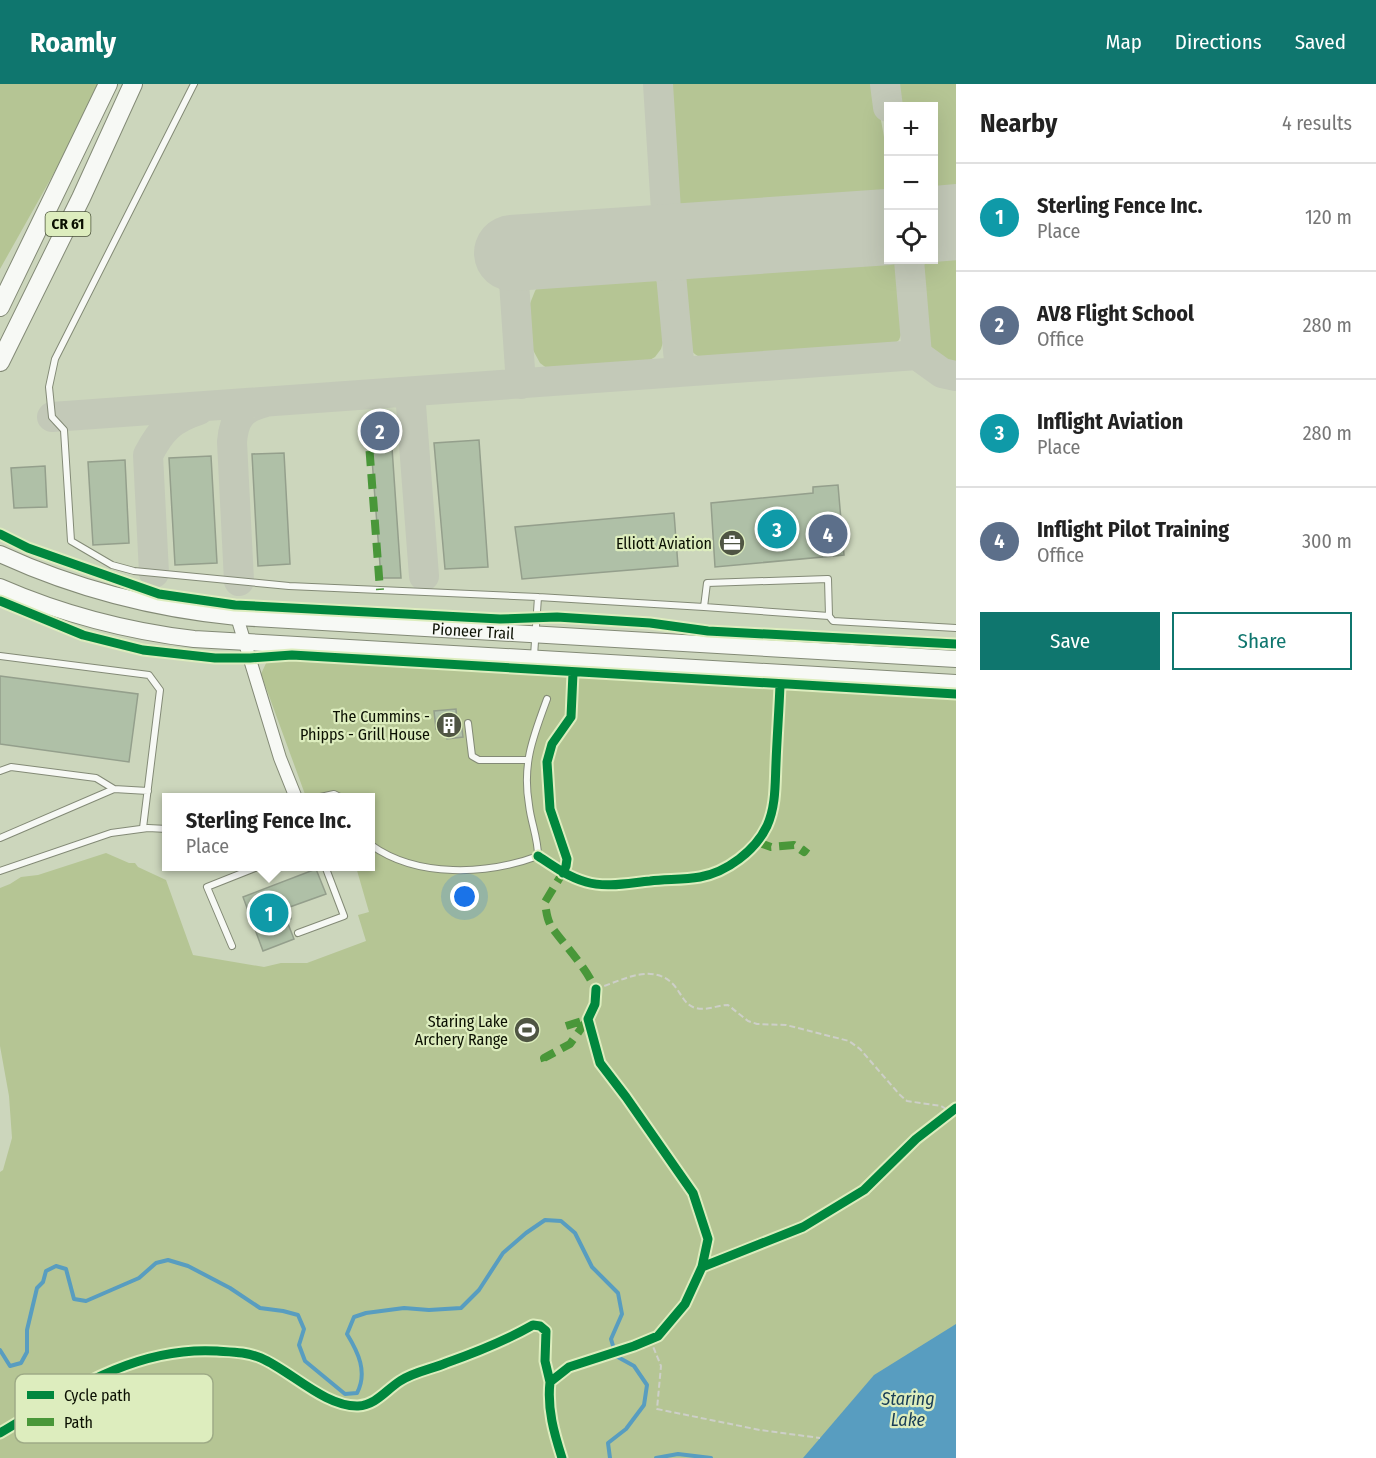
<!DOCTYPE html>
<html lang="en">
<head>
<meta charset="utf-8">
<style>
  :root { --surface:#fff; --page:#f6f6f6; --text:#222; --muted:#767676; --line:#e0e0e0; --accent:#0f766e }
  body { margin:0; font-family:"Fira Sans Condensed",sans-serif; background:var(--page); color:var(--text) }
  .controls { position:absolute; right:18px; top:18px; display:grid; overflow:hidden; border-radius:0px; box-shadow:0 6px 24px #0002 }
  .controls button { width:54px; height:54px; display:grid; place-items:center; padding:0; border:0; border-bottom:2px solid var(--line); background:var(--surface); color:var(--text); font:30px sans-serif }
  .you { position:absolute; left:465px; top:813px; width:21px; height:21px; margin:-15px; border:4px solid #fff; border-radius:50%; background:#1a73e8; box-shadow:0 0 0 9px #1a73e833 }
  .badge { display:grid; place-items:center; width:39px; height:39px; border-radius:50%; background:var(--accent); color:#fff; font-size:20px; font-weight:700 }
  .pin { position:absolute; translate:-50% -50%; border:3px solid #fff; box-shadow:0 2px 6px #0006 }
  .popup { position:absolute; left:162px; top:709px; width:213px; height:78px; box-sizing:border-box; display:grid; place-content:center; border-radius:0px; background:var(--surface); filter:drop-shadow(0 2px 4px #0005); font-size:20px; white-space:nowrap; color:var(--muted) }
  .popup b { font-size:22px; color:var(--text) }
  .popup::after { content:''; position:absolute; left:50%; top:100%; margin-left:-12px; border:12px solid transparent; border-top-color:var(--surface) }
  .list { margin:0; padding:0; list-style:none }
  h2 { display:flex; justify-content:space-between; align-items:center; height:78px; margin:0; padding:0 24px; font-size:26px }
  h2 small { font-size:20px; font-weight:400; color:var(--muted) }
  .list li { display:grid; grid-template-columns:39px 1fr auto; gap:18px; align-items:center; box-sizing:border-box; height:108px; padding:0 24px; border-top:2px solid var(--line) }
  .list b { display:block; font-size:22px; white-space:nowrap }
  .list p { margin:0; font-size:20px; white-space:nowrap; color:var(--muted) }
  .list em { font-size:20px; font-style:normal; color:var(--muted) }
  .actions { display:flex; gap:12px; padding:18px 24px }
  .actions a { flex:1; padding:14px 0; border:2px solid var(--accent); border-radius:0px; text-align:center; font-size:21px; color:var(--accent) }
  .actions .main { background:var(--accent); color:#fff }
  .icon { flex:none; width:33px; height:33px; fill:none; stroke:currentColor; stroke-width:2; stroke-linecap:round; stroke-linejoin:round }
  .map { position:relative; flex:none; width:956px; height:1374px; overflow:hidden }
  header { display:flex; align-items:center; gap:36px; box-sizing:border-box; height:84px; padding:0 30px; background:var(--accent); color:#fff }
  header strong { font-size:28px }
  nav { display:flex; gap:33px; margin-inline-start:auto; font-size:21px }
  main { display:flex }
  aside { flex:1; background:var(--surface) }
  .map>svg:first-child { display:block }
  .green { fill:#b5c594 }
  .water { fill:#589dc0 }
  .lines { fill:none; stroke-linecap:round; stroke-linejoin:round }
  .stream { stroke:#589dc0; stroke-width:4 }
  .taxiway { stroke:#c3c9b8; stroke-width:30 }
  .runway { stroke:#c3c9b8; stroke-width:76 }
  .building { fill:#afc0a7; stroke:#949f8c; stroke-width:1.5 }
  .service-casing { stroke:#838a76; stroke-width:8 }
  .minor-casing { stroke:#838a76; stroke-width:14 }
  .secondary-casing { stroke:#838a76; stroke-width:18 }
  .primary-casing { stroke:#838a76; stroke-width:20 }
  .path { stroke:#cdcfc8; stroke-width:2; stroke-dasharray:6 3; stroke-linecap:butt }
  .service { stroke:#f7f9f5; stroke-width:6 }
  .minor { stroke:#f7f9f5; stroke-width:12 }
  .secondary { stroke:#f7f9f5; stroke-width:16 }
  .primary { stroke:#f7f9f5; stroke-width:18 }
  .quiet { stroke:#499739; stroke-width:8; stroke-dasharray:15 8; stroke-linecap:butt }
  .cycleway-casing { stroke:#ddedbe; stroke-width:13 }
  .cycleway { stroke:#00873e; stroke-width:9 }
  .labels { text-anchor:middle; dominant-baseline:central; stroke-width:4.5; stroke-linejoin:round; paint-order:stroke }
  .shield { fill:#ddedbe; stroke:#4a523a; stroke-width:1.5 }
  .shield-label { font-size:15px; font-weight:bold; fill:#0b1002 }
  .poi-label { font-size:16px; fill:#0b1002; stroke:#ddedbe; text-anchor:end }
  .street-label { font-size:16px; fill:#0b1002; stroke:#ddedbe }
  .water-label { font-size:18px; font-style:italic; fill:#173c56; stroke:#ddedbe }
  .key { fill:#ddedbe; stroke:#9eab86; stroke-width:1.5 }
  .key-label { font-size:16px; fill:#0b1002 }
</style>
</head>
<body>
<header>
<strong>Roamly</strong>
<nav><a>Map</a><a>Directions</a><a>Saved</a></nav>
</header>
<main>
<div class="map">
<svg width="956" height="1374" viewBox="0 0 956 1374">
  <rect width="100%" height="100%" fill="#ccd6bc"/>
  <path class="green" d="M0,0H104L0,185Z
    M667,0H874C878,23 894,92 888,111C886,118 878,122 872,126L705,138C686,134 682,131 676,113Z
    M896,0H956V120H934V22H900Z
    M956,160V282C940,278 933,270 928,255L923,184L926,176H934V166L940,161Z
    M879,165L888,168V176H897L901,184L905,240L899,256L892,262L884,264L712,277C699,274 691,270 685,257L682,202C683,190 689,183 700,177Z
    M638,182L652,188L659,202L664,255L661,265L655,273L639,282L556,287L548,285L540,279L533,266L529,222L535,207L541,198L558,188Z
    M280,569L956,606V1374H0V1088L3,1086L12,1054L9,1012L0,962V804L10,800L21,793L38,791L106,769L129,779H135L138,783L166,796L193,871L264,883L281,879H307L366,857L358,831L369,828L356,783L371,782V714L306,713L261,590L268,575Z"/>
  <path class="water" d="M956,1240V1374H803L874,1291Z"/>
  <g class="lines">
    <path class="stream" d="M0,1266L10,1282L21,1279L27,1268V1246L37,1204L43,1198L46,1187L56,1182L66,1185L74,1215L86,1217L139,1194L156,1179L168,1176L188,1182L230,1204L260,1224L283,1227L298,1231L304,1245L299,1261L305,1277L345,1310L357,1309C368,1288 358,1268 347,1250L354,1233L366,1229L404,1224L429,1226L461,1224L479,1206L503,1169L526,1149L545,1136L561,1137L575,1149L592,1183L618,1209L622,1230L611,1255L616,1272L634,1282L647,1301L644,1321L626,1345L608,1359L610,1374
      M656,1374L678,1370L711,1374"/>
    <path class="taxiway" d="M658,0L668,158L680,288
      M885,0L888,23
      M512,169L521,300
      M909,176L917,271
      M410,308L424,492
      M52,333L917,271L942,289L956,292
      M154,489L148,371C161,346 171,335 199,326
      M239,497L232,358C234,333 242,324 266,318"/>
    <path class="runway" d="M934,140L956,138
      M512,169L888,143"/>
  </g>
  <path class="building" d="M369,335H390L401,494H381Z
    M479,356L488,483L445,485L434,359Z
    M284,369L290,480L258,482L252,370Z
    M211,372L217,479L175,481L169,374Z
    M125,376L129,459L93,461L88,378Z
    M45,382L47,423L14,424L11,384Z
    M838,401L844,471L715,483L711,419L813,409V403Z
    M674,429L678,482L522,495L515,443Z
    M0,592L138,610L129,678L0,660Z
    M456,625L457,639L461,638L463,653L447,655L446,644L436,645L434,627Z
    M316,785L326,810L287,824L291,835L287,837L294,855L263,867L243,813Z"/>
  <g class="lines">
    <g class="service-casing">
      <path id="service" d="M194,0L55,275L49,303L52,333L64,346L71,457L112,481L134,487L289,502L538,513L704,523
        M829,532L828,495L707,499L704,523L829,532L833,537L956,544
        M0,572L149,591L160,606L143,744
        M534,572L538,513
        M468,639L472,672L479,676H527
        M0,687L11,683L96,694L114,705
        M316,714L334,710L342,714
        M0,754L114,705L148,707
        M371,761C417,794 487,791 538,772C538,754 531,739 529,721C522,680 533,653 547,615
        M0,787L111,749L148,744L167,745
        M298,849L344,832L325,782
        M232,862L207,803L260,782"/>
    </g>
    <g class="minor-casing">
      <path id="minor" d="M237,533L280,674L296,714"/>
    </g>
    <g class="secondary-casing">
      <g id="secondary">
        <path id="s1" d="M0,470C76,505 154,525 237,533L956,575"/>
        <path d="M0,503C62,530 127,547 194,555L956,599"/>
      </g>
    </g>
    <g class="primary-casing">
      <path id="primary" d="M0,223L108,0
        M0,278L81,114L133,0"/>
    </g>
    <path class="path" d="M596,905C623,896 656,876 677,905C682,912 686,922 696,924C706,927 718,921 728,921L748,937L757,940L786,941L849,957L860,965L899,1010L907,1017L941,1022L951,1028
      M650,1255L661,1282L657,1325L760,1346L820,1354"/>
    <use href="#service" class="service"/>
    <use href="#minor" class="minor"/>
    <use href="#secondary" class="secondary"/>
    <use href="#primary" class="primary"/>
    <path class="quiet" d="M370,346H368L380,506
      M757,758L771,763L794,761L804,768L807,764
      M565,785L545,818C546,826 547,835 551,842C560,856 597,895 595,910
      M566,942L588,935
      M545,977L544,974L570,960L588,935"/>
    <g class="cycleway-casing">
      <path id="cycleway" d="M0,450L28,464L159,510L235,521L500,535L557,533L650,539L708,547L956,560
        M0,517L83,551L143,566L215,574H250L292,571L956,610
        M538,772C553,782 568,793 586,798C606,804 629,799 650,797C666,795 683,796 700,793C727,788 755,767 767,742C776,722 775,700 776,679C777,653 779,627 780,601
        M563,789L566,782L567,775L550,725L547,678L552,660L571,633L573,589
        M596,905L595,920L588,935L600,979L626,1013L693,1109L708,1155L702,1183
        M0,1349C69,1308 134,1262 217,1267C232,1268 247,1268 261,1274C291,1287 325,1323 358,1322C376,1321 386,1306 400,1297C413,1288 432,1285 446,1279C477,1268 505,1257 533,1241L540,1242L546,1247L545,1277L550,1298
        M562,1374C554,1349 547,1325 550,1298L569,1283L634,1262L658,1252L685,1220L702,1183L803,1143L864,1106L916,1055L956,1024"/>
    </g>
    <use href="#cycleway" class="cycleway"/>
  </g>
  <defs>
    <g id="office-disc" transform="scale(1.35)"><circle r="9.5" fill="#4f5543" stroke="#ddedbe"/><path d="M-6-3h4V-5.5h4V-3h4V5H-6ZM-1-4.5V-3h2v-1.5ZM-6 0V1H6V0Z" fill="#fff"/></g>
    <g id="building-disc" transform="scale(1.35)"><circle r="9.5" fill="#4f5543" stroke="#ddedbe"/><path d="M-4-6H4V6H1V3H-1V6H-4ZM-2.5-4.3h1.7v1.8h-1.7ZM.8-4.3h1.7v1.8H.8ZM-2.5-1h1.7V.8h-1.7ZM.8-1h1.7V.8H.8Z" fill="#fff"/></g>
    <g id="stadium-disc" transform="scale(1.35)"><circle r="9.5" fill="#4f5543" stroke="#ddedbe"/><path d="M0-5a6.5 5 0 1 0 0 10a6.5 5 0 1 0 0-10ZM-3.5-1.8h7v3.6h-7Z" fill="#fff"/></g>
  </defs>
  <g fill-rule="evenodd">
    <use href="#office-disc" x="732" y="459"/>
    <use href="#building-disc" x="449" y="641"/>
    <use href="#stadium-disc" x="527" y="946"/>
  </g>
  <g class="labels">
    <rect class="shield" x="45.5" y="128" width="45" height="24" rx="4.5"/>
    <g class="shield-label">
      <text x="68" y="140">CR 61</text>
    </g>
    <g class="poi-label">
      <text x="712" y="459">Elliott Aviation</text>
      <text x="430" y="632">The Cummins -<tspan x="430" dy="18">Phipps - Grill House</tspan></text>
      <text x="508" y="937">Staring Lake<tspan x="508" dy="18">Archery Range</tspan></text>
    </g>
    <g class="street-label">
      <text stroke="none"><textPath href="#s1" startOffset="483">Pioneer Trail</textPath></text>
    </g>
    <g class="water-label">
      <text x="908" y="1315">Staring<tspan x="908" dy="21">Lake</tspan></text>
    </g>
  </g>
  <rect x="15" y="1290" width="198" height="69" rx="9" class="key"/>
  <rect x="27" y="1307" width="27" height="8" fill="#00873e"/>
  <rect x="27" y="1334" width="27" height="8" fill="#499739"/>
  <g class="key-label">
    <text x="64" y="1317">Cycle path</text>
    <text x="64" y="1344">Path</text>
  </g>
</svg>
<div class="controls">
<button>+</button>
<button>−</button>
<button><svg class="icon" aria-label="locate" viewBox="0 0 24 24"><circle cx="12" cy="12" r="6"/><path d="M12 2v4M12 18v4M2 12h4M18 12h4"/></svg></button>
</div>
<div class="you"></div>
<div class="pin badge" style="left:269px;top:829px;background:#0f9aa8">1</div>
<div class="popup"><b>Sterling Fence Inc.</b>Place</div>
<div class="pin badge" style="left:380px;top:347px;background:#5c6f8a">2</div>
<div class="pin badge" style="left:777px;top:445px;background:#0f9aa8">3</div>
<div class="pin badge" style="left:828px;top:450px;background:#5c6f8a">4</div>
</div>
<aside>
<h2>Nearby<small>4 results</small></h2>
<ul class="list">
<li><span class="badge" style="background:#0f9aa8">1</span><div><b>Sterling Fence Inc.</b><p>Place</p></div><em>120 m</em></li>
<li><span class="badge" style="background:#5c6f8a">2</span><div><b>AV8 Flight School</b><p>Office</p></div><em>280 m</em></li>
<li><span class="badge" style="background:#0f9aa8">3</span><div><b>Inflight Aviation</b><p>Place</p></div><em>280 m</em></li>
<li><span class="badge" style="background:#5c6f8a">4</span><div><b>Inflight Pilot Training</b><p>Office</p></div><em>300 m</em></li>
</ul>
<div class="actions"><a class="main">Save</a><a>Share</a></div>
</aside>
</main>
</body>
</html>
